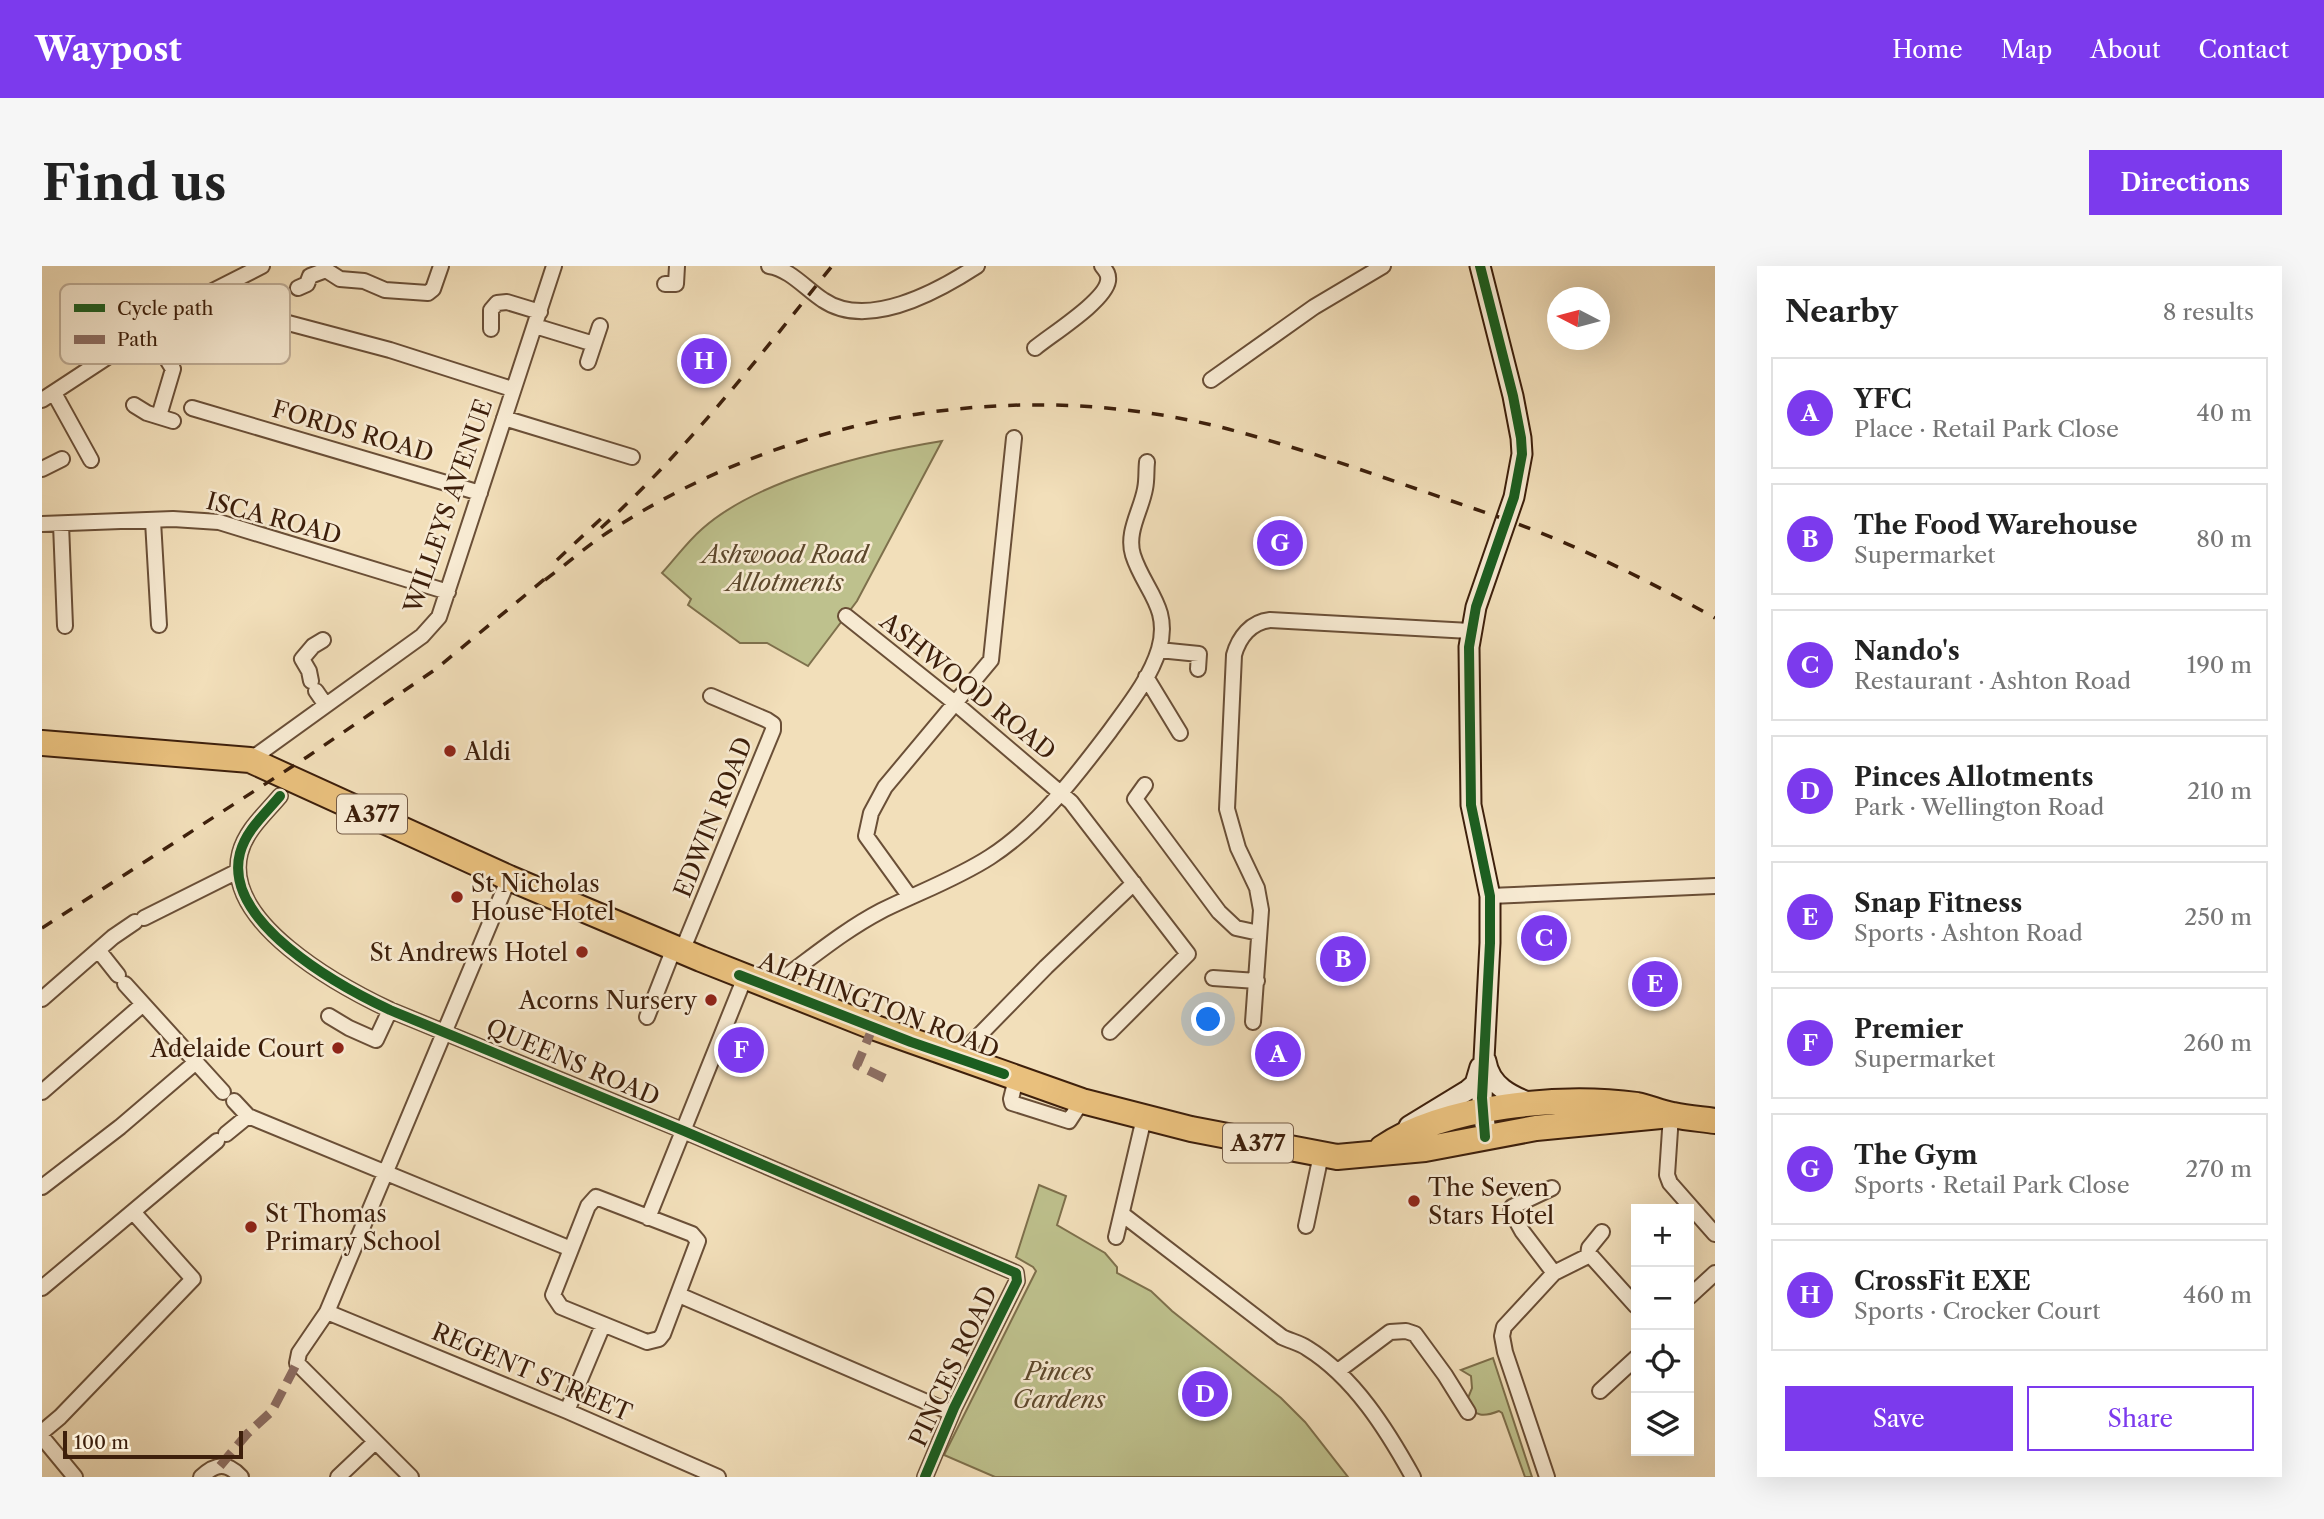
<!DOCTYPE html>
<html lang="en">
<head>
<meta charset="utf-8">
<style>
  :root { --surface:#fff; --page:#f6f6f6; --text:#222; --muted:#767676; --line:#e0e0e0; --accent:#7c3aed }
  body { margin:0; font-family:"Libre Caslon Text",serif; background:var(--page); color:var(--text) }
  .controls { position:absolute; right:21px; bottom:21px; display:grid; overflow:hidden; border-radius:0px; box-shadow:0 7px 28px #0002 }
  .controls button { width:63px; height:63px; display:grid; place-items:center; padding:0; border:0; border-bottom:2px solid var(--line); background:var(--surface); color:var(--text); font:35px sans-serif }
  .compass { position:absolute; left:1505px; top:21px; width:63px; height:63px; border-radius:50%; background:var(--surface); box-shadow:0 7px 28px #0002; rotate:276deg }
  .scale { position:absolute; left:21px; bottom:18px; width:180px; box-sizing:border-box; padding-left:7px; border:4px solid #3d1f0b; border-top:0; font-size:19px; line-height:24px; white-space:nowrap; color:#3d1f0b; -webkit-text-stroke:5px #f7ead2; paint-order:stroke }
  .you { position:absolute; left:1167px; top:754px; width:24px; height:24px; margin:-18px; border:5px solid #fff; border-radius:50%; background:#1a73e8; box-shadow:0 0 0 10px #1a73e833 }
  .badge { display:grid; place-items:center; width:46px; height:46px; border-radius:50%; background:var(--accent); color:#fff; font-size:23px; font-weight:700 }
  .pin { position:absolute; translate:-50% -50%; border:4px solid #fff; box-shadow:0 2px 7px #0006 }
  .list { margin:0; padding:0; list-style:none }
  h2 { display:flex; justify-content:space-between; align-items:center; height:91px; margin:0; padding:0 28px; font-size:30px }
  h2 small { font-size:23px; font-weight:400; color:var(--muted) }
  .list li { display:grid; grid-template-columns:46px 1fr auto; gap:21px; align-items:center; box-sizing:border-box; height:112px; margin:0 14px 14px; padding:0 14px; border:2px solid var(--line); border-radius:0px }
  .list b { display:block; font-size:26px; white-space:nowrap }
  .list p { margin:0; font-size:23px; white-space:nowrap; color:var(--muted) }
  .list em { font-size:23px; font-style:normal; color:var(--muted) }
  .actions { display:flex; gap:14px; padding:21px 28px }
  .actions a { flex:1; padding:16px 0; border:2px solid var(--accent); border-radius:0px; text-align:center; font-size:24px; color:var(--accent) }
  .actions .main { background:var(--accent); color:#fff }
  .icon { flex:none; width:38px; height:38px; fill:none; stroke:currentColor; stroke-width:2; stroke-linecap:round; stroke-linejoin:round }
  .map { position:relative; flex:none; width:1673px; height:1211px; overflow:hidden; border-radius:0px }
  header { display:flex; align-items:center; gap:42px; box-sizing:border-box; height:98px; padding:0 35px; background:var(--accent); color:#fff }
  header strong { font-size:33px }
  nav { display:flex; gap:38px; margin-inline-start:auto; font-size:24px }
  .intro { display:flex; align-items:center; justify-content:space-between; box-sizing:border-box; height:168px; padding:0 42px }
  h1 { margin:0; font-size:49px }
  .button { padding:18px 32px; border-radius:0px; background:var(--accent); color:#fff; font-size:24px; font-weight:700 }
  main { display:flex; gap:42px; padding:0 42px }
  aside { flex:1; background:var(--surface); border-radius:0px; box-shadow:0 7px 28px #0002 }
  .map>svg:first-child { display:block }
  .green { fill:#bec18d; stroke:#7e704c; stroke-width:2 }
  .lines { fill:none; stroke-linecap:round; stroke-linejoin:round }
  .street-casing { stroke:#6a4f37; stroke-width:18 }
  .secondary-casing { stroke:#3d1f0b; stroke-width:23 }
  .highway-casing { stroke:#3d1f0b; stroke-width:28 }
  .street { stroke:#f7ead2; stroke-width:14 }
  .secondary { stroke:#f7ead2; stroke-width:19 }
  .highway { stroke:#e9c07d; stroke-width:24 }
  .rail { stroke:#3d1f0b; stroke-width:3.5; stroke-dasharray:12 12; stroke-linecap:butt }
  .quiet { stroke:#8d6e63; stroke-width:9; stroke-dasharray:18 9; stroke-linecap:butt }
  .cycleway-casing { stroke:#f7ead2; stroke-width:15 }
  .cycleway { stroke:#1b5e20; stroke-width:10 }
  .poi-dot { fill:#8f2418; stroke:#f7ead2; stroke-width:2.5 }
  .labels { text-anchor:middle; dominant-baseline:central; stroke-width:5; stroke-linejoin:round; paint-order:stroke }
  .shield { fill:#f7ead2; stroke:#755c47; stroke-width:2 }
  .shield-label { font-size:23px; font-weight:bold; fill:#3d1f0b }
  .street-label { font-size:24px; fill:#3d1f0b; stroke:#f7ead2 }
  .park-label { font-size:24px; font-style:italic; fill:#5d482c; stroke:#f7ead2 }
  .poi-label { font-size:24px; fill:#3d1f0b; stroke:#f7ead2; text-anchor:start }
  .key { fill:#f7ead2; stroke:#bfad96; stroke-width:2 }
  .key-label { font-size:19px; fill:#3d1f0b }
</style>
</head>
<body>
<header>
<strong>Waypost</strong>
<nav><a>Home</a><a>Map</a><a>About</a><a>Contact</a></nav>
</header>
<div class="intro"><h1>Find us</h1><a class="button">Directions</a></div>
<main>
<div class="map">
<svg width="1673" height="1211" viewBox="0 0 1673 1211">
  <rect width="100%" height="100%" fill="#f2dfba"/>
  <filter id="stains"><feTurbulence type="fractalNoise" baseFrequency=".00286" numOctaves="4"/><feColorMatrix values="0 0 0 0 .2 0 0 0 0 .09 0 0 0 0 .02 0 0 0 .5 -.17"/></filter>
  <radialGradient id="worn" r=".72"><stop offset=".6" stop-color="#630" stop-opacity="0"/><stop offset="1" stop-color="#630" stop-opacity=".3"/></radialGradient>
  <path class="green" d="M900,175L815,335L766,400L725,377H698L646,339L649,333L620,307C633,293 645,276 660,263C716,213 827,187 900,175Z
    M997,919L1024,930L1015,959L1063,987L1075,1001V1007L1109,1025L1130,1045L1239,1132L1263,1156L1306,1211H953L902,1189L994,1005L991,1001L974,991Z
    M1451,1092L1490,1211H1483L1460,1147L1457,1145C1442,1151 1433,1151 1424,1137L1430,1122L1429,1110L1419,1104Z"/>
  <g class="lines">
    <g class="street-casing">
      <path id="street" d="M727,0C748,3 764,23 781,34C825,64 895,26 935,0
        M623,18H634L635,0
        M256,22L265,18L268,10L284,4L298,13L322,15L343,24L386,27L391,23L399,0
        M216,49L348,84L470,123
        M493,60L552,78L546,96
        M449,63V44L455,37L465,36L498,46
        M107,64L131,103L117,150
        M552,78L558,60
        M993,82C1010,68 1063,35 1066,15C1067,8 1064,5 1060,0
        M1169,114L1272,41L1341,0
        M12,127L49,194
        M0,134L151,35L220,0
        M92,139L105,147L131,155
        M150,142L438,227
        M462,152L590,191
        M0,203L20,193
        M111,255L117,359
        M0,258L131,253L177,256L406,326
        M19,258L23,360
        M804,350L913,437L1029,536L1146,688L1068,766
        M1117,384L1157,388L1156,403
        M1104,411L1138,467
        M269,415L267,405L260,393L271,380L281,374
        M274,425L283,438
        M208,494L380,370L397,351L512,0
        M1103,519L1093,533L1177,646L1194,662L1217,667
        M238,530C223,548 204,564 198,587C180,656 297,720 348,744L642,865L974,1007L975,1015L912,1142L883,1211
        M1448,630L1673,620
        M868,631L824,570L829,547L843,521L949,394L972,172
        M102,652L196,605
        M57,685L76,709
        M640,685L731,464V458L725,454L669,430
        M1171,712L1215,715
        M83,718L181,826
        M730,720C766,695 799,666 839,645C875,627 914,613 948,591C996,560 1034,510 1068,465C1086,440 1108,413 1117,383C1129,341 1102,324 1091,289C1084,266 1099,245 1103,223C1105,214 1104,205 1105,196
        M0,733L71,671L93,656
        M287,750L307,762L334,774L348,744
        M605,751L632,682
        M1211,756L1219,644L1215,622L1196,582L1185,543L1192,389C1197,371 1209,356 1228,354L1428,365
        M915,792L1004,701L1092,617
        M974,813L969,833L970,837L1027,855L1040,835
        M0,826L100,739
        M192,835L206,850L529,983
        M1629,849L1625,909L1628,917L1673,968
        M184,868L206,850
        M0,921L78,861L154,796
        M1510,922L1470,941L1469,945L1480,965L1512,1007
        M554,931L650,968L656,975L621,1068L617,1073L605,1076L519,1041L511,1029L546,940Z
        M1080,948L1240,1071C1248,1075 1258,1077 1265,1082C1312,1111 1345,1164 1371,1211
        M606,952L703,711
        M1264,960L1279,889
        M1074,971L1102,852
        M1546,990L1547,982L1560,966
        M0,1022L175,875
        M637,1029L910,1147
        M1647,1031L1673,1007
        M285,1046L525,1145L676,1211
        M1296,1105L1348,1066L1364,1065L1373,1068L1403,1109L1426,1146
        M1558,1125L1594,1092
        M525,1145L561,1059
        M0,1166L18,1151L151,1013L92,947
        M0,1171L33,1211
        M159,1211C174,1197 185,1196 199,1211
        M296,1211L333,1176
        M369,1211L255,1097L257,1087L285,1046L467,612
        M1505,1211L1463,1086L1460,1070L1462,1061L1512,1007L1546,990L1550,991L1594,1040"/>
    </g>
    <g class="secondary-casing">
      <path id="secondary" d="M1438,0L1471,130L1479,172L1480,188L1472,231L1434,341L1427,381L1429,539L1448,630V677L1440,832L1443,859
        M1444,795C1448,820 1469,830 1491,838
        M1367,860L1426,824L1433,818L1438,801"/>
    </g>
    <g class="highway-casing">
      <path id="highway" d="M0,477L208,494L467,612L659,693L831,761L1040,835L1149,863L1295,891L1383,883L1494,862L1629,849
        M1340,882C1403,839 1521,829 1595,839C1607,841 1618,847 1631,849C1645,852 1659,853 1673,855"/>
    </g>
    <use href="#street" class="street"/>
    <use href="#secondary" class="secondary"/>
    <use href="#highway" class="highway"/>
    <path class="rail" d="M559,262C645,184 717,91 790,0
      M515,294L564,248
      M503,314C526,297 547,278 571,263C752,147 977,109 1186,163C1274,186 1361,219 1448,248C1529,276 1598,310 1673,352
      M0,662L265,491L394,403L510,307"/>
    <path class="quiet" d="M831,761L815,799L846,814
      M178,1200L205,1168L230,1145L255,1097"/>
    <g class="cycleway-casing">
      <path id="cycleway" d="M1438,0L1471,130L1479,172L1480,188L1472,231L1434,341L1427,381L1429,539L1448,630V677L1440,832L1443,871
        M238,530C223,548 204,564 198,587C180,656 297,720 348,744L642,865L974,1007L975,1015L912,1142L883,1211
        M697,709L869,776L962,808"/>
    </g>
    <use href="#cycleway" class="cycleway"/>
  </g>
  <g class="poi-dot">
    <circle cx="408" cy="485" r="7"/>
    <circle cx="415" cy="631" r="7"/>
    <circle cx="540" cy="686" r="7"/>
    <circle cx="669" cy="734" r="7"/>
    <circle cx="296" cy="782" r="7"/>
    <circle cx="1372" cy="935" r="7"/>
    <circle cx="209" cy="961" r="7"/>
  </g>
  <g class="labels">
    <g class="shield">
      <rect x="295" y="528.5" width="70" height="39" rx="5"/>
      <rect x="1181" y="857.5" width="70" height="39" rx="5"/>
    </g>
    <g class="shield-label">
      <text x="330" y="548">A377</text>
      <text x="1216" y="877">A377</text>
    </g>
    <g class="street-label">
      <text transform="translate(311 165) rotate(16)">FORDS ROAD</text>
      <text transform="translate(406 240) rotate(-71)">WILLEYS AVENUE</text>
      <text transform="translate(232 252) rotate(15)">ISCA ROAD</text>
      <text transform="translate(926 420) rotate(39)">ASHWOOD ROAD</text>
      <text transform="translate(671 551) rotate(-68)">EDWIN ROAD</text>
      <text transform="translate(837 739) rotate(21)">ALPHINGTON ROAD</text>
      <text transform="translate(531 796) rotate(23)">QUEENS ROAD</text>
      <text transform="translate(911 1100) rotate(-65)">PINCES ROAD</text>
      <text transform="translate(490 1106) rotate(23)">REGENT STREET</text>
    </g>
    <g class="park-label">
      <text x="743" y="288">Ashwood Road<tspan x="743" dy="28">Allotments</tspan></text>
      <text x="1017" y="1105">Pinces<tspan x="1017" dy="28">Gardens</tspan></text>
    </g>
    <g class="poi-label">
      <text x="422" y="485">Aldi</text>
      <text x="429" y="617">St Nicholas<tspan x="429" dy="28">House Hotel</tspan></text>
      <text x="526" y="686" text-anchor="end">St Andrews Hotel</text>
      <text x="655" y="734" text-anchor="end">Acorns Nursery</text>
      <text x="282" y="782" text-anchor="end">Adelaide Court</text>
      <text x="1386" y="921">The Seven<tspan x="1386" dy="28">Stars Hotel</tspan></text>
      <text x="223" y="947">St Thomas<tspan x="223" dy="28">Primary School</tspan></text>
    </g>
  </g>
  <rect x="18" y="18" width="230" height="80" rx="10" class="key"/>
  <rect x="32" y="38" width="31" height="8" fill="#1b5e20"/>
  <rect x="32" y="69" width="31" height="9" fill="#8d6e63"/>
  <g class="key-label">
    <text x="75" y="49">Cycle path</text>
    <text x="75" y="80">Path</text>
  </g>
  <rect width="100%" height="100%" filter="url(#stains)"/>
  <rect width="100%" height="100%" fill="url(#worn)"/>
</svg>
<div class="controls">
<button>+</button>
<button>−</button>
<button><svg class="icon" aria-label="locate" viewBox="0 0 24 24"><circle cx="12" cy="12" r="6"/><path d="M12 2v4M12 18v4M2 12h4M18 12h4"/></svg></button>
<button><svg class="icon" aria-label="layers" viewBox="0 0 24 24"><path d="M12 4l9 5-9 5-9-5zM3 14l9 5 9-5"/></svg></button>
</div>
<svg class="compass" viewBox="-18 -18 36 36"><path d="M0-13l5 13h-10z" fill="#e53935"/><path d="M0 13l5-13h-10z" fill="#767676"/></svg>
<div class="scale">100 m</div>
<div class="you"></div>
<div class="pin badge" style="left:1236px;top:788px">A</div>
<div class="pin badge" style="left:1301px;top:693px">B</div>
<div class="pin badge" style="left:1502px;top:672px">C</div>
<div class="pin badge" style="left:1163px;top:1128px">D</div>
<div class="pin badge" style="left:1613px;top:718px">E</div>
<div class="pin badge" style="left:699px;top:784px">F</div>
<div class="pin badge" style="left:1238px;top:277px">G</div>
<div class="pin badge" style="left:662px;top:95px">H</div>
</div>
<aside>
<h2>Nearby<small>8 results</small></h2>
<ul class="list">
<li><span class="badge">A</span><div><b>YFC</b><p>Place · Retail Park Close</p></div><em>40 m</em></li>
<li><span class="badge">B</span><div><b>The Food Warehouse</b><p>Supermarket</p></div><em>80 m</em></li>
<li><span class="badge">C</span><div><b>Nando's</b><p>Restaurant · Ashton Road</p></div><em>190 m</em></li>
<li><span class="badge">D</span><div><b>Pinces Allotments</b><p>Park · Wellington Road</p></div><em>210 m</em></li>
<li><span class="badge">E</span><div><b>Snap Fitness</b><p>Sports · Ashton Road</p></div><em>250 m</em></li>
<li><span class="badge">F</span><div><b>Premier</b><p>Supermarket</p></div><em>260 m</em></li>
<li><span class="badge">G</span><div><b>The Gym</b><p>Sports · Retail Park Close</p></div><em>270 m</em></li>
<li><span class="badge">H</span><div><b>CrossFit EXE</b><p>Sports · Crocker Court</p></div><em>460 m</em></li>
</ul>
<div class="actions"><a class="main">Save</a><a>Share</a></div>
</aside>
</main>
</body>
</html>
